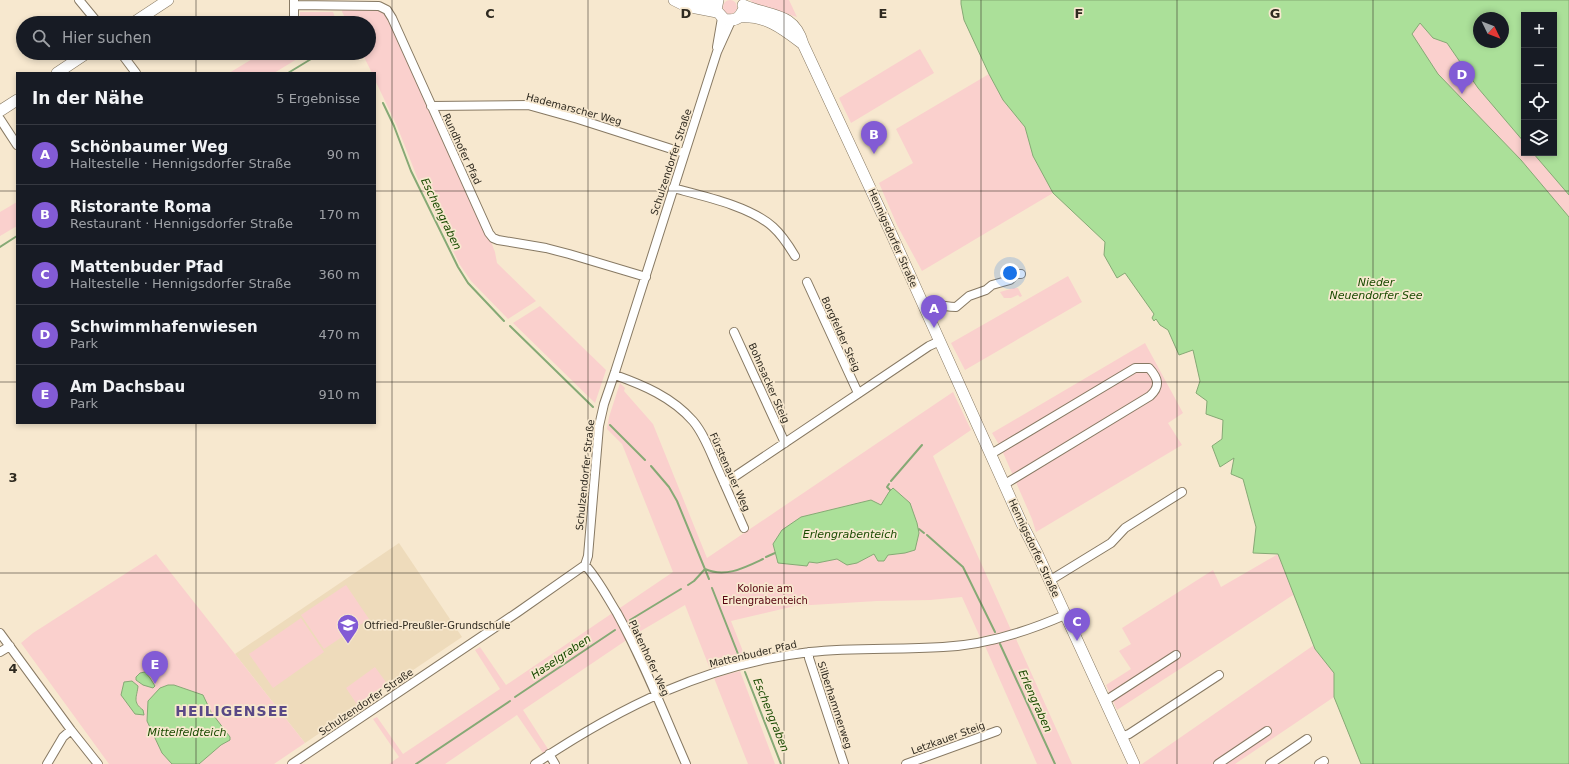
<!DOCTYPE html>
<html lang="de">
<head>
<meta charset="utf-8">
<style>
  :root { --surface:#171b24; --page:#242831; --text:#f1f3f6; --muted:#9ea1a6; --line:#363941; --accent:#825bd5 }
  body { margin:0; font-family:"DejaVu Sans",sans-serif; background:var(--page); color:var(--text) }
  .controls { position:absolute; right:12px; top:12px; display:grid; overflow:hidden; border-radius:0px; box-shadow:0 2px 6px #0003 }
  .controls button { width:36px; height:36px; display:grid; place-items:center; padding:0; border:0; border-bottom:1px solid var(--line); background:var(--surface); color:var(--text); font:20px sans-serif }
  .compass { position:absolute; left:1473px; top:12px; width:36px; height:36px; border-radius:50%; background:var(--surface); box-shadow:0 2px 6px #0003; rotate:133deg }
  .you { position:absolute; left:1010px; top:273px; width:14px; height:14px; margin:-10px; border:3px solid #fff; border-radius:50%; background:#1a73e8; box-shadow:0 0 0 6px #1a73e833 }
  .badge { display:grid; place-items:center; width:26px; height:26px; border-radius:50%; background:var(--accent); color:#fff; font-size:13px; font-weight:700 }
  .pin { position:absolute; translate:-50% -33px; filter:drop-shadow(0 1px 2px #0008) }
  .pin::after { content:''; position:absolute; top:21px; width:14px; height:12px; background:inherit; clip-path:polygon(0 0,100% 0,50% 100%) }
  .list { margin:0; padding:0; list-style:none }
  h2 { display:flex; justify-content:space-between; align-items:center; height:52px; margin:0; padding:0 16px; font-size:17px }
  h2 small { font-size:13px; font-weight:400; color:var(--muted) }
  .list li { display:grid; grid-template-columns:26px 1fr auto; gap:12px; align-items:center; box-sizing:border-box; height:60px; padding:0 16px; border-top:1px solid var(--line) }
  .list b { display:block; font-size:15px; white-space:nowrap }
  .list p { margin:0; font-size:13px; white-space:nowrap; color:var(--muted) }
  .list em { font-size:13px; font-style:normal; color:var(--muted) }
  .icon { flex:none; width:22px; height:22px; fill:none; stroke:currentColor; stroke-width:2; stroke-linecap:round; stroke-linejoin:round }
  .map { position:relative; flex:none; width:1569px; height:764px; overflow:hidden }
  .search { position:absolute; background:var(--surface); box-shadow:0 2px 6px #0003; left:16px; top:16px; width:360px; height:44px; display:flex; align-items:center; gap:10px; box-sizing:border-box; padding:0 14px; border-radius:22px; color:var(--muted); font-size:15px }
  .panel { position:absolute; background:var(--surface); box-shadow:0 2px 6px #0003; left:16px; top:72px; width:360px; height:352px; border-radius:0px }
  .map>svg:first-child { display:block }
  .built { fill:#eedbbb }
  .green { fill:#fad0cd; fill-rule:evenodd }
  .water { fill:#abe099; stroke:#86a975; fill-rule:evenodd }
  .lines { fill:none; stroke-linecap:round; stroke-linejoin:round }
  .stream { stroke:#86a975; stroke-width:2 }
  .street-casing { stroke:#877963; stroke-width:10 }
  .secondary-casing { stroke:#877963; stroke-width:12 }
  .street { stroke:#fff; stroke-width:8 }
  .secondary { stroke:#fff; stroke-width:11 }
  .grid { fill:none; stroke:#2f2a20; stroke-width:1; stroke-opacity:0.55 }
  .labels { text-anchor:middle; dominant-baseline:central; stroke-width:3.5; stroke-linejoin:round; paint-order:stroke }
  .street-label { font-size:10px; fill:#2f2a20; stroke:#f7e8cf }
  .park-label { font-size:10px; fill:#55030f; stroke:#f7e8cf }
  .poi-label { font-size:10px; fill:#2f2a20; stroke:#f7e8cf; text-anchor:start }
  .water-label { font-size:11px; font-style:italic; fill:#194a00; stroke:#f7e8cf }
  .district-label { font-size:14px; font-weight:bold; letter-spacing:1px; fill:#594886; stroke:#f7e8cf }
  .grid-label { font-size:13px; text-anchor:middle; font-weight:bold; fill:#2f2a20; stroke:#f7e8cf; stroke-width:3.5; stroke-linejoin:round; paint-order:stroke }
</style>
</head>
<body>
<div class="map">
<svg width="1569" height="764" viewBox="0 0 1569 764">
  <rect width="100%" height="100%" fill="#f7e8cf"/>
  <path class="built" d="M399,543L462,637L305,743L235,654Z"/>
  <path class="green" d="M750,0H789L797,17L753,3Z
    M723 7a7 7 0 1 1 14 0a7 7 0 1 1-14 0Z
    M343,8C356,8 376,5 386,15L488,234L495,252L497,263L536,301L508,319L471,281L460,265L417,177L397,126L375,80V73H372L362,53H369V23H348L342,12Z
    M300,12H333L337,23H300Z
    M1431,18L1524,138V153H1537L1569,191V227L1404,44L1410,20Z
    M920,49L934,73L851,123L839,98Z
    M262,53H307L274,73H229Z
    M989,74L1003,100L1025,127L1033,156L1053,193L922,271L897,225L879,183L913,163L896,129Z
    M17,202V226L0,236V212Z
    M1068,276L1082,302L965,370L951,343Z
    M1014,288H1018L1022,296L1020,297L1018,295L1011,298H1004L1000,292Z
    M540,306L606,370L595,403L513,323Z
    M1145,343L1183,413L1168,423L1182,445L1036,532L1032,519L1001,448L992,433Z
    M620,383L625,388L624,391L653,424L707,558L953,392L971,430L933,456L1011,630L980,637L962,597L930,600L877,601L795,606L731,621L746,659L710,669L685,605L634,635L523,710L548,749L543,753L517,715L445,764H389L399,757L373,719L377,717L403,754L500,689L475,650L480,647L506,685L673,572L622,444L607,429L609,417ZM889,492L919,529L915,550L894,555L875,554L857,563L837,559L817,563L809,562L794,565L778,563L773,544L801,517L853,504L881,505Z
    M156,554L305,743L274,764H109L21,643L33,633Z
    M1278,554L1290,584L1302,601L1313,642L1293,595L1117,710L1106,685L1131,669L1119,651L1131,644L1122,628L1213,570L1221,587Z
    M346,585L369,619L324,649L301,615Z
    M301,618L324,652L273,688L249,654Z
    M1016,639L1072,764H1037L985,646Z
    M1314,645L1316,649L1327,646L1360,762L1334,697L1235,764H1142Z
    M375,667L388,685L358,706L346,688Z
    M740,671L775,764H748L714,678Z"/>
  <path class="water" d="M961,0H1569V195L1533,153H1554V15H1524V142L1478,88L1447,43L1433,38L1420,23L1412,34L1438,74L1521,160L1569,217V764H1361L1334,697V673L1315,649L1278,554L1253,553L1256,527L1243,479L1231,474L1234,458L1220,467L1212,446L1222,439L1223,420L1206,414L1207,401L1196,393L1200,381L1193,350L1179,355L1168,330L1160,325L1156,319L1154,321L1152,318L1154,314L1125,273L1117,278L1104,255L1105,242L1053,193L1033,156L1025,127L1003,100L989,74L964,20L961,4ZM1479,18H1503V42H1479Z
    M893,488L910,503L917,523L919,533L915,550L905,553L888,555L884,561H878L874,554L857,563L847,565L837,559L817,563L809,562L807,566L778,563L773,544L782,530L801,517L871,500L881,505L889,492Z
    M145,672L150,678L155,686L153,688L143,685L136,680V677L140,673Z
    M132,681L138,686C137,697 132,702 143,710L144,715L135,714L121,695L124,682Z
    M168,685H174L203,695L211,712L230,737V740L221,745L199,764H172L162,753L147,721L148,701L160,688Z"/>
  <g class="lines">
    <path class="stream" d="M288,73L321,53
      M383,103L394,126L411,171L458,267L468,283L504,321
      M0,247L17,236
      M510,326L593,407
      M610,425L645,460
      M651,466L669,487L677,501L709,579
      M891,481L922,445
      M889,484L887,487L890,490
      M919,529L924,533
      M927,535L963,567L995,632
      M766,557L775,553
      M688,585L694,581L705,569C725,578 744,568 763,559
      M712,588L740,659
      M630,620L681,589
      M1000,644L1055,764
      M745,672L781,764
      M515,697L615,630
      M416,764L510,701"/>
    <g class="street-casing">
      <path id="street" d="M79,0L98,23
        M294,5L379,6L387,10L392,18L489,233L493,238L498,240L546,248L569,254L646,277
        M294,23V0
        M717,47L722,18
        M121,53L136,73
        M431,106L528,105L578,119L684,153
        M0,119L17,145
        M673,188C703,196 750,206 773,227C782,235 789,246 795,256
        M807,282L858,393
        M925,309C940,302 942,307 956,307L969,296L986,290L992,285L1010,280L1016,274H1021
        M734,332L785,443
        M615,375C643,385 672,397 693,421C704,434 710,451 717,467C726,487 735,508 744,528
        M991,454L1135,368H1149C1158,378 1161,386 1150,396L1005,484
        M724,483L734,477L929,346L940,341
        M585,565C598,579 607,597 617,613C644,662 664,714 686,764
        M1049,581L1111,543L1125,528L1182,492
        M0,633L71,730L98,764
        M0,652L10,646
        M809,652V658L844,764
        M1105,701L1176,655
        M1121,737L1129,734L1219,675
        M549,754L555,764
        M47,764L63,737L71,730
        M292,764L518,612L585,565L588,556L599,426L604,404L615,372L717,52L731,21
        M535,764C620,707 706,664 810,652C854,647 898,650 943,647C985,645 1026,632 1065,615
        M906,764L997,731
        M1218,764L1267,731
        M1270,764L1307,739
        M1319,764L1324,761"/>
    </g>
    <g class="secondary-casing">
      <path id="secondary" d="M674,0L686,6L717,12
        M692,0L707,1L712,0
        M718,0L716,10L724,19C732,21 739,20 742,12
        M743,5C769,17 794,11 803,44L891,233L1022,524L1037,553L1134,764
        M739,17C766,15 782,28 803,44
        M133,23L168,0
        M57,73L87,53
        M0,111L17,100"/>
    </g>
    <use href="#street" class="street"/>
    <use href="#secondary" class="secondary"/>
  </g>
  <path class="grid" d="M196,0V23M392,0V764M588,0V764M784,0V764M981,0V764M1177,0V764M1373,0V764M196,53V73M0,191H17M375,191H1569M0,382H17M375,382H1569M196,423V764M0,573H1569"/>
  <defs>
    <g id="school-pin" transform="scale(1.15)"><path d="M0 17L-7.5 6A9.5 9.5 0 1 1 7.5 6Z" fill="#825bd5" stroke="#f7e8cf"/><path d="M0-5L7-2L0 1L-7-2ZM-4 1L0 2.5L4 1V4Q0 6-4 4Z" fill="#fff"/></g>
  </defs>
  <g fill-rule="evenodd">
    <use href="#school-pin" x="348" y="625"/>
  </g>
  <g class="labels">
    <g class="street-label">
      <text transform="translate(574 109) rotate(15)">Hademarscher Weg</text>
      <text transform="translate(462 149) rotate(65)">Rundhofer Pfad</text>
      <text transform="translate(671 162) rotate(-72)">Schulzendorfer Straße</text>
      <text transform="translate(893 238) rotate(66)">Hennigsdorfer Straße</text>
      <text transform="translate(841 334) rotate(66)">Borgfelder Steig</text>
      <text transform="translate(769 383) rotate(66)">Bohnsacker Steig</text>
      <text transform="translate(730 472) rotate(66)">Fürstenauer Weg</text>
      <text transform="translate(585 475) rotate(-84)">Schulzendorfer Straße</text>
      <text transform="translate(1034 548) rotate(65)">Hennigsdorfer Straße</text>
      <text transform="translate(753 654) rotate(-13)">Mattenbuder Pfad</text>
      <text transform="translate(649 658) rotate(65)">Platenhofer Weg</text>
      <text transform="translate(366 702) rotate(-34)">Schulzendorfer Straße</text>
      <text transform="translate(835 705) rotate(72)">Silberhammerweg</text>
      <text transform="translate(948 738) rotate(-20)">Letzkauer Steig</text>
    </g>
    <g class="park-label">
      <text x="765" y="588">Kolonie am<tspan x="765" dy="12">Erlengrabenteich</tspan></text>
    </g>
    <g class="poi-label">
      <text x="364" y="625">Otfried-Preußler-Grundschule</text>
    </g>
    <g class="water-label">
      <text transform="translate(441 214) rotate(64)">Eschengraben</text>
      <text x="1376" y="282">Nieder<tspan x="1376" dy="13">Neuendorfer See</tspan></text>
      <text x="850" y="534">Erlengrabenteich</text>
      <text transform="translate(561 657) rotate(-34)">Haselgraben</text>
      <text transform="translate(1035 701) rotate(66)">Erlengraben</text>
      <text transform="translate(771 715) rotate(68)">Eschengraben</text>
      <text x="187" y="732">Mittelfeldteich</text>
    </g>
    <g class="district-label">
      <text x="232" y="711">HEILIGENSEE</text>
    </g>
  </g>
  <g class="grid-label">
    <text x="490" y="18">C</text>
    <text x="686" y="18">D</text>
    <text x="883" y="18">E</text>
    <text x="1079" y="18">F</text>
    <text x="1275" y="18">G</text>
    <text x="13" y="482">3</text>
    <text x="13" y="673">4</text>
  </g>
</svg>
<div class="controls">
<button>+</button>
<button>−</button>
<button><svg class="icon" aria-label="locate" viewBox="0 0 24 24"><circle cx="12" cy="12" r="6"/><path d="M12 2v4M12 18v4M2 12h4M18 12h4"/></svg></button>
<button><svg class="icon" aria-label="layers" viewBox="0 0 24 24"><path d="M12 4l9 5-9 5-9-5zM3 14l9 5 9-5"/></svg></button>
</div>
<svg class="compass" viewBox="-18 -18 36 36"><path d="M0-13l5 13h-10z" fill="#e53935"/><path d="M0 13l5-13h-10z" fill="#9ea1a6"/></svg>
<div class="you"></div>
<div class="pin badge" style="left:934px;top:328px">A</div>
<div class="pin badge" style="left:874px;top:154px">B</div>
<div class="pin badge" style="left:1077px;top:641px">C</div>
<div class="pin badge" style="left:1462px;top:94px">D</div>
<div class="pin badge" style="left:155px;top:684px">E</div>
<div class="search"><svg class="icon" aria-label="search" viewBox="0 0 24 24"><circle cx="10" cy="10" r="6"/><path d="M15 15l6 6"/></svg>Hier suchen</div>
<section class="panel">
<h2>In der Nähe<small>5 Ergebnisse</small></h2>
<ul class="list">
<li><span class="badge">A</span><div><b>Schönbaumer Weg</b><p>Haltestelle · Hennigsdorfer Straße</p></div><em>90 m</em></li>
<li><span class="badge">B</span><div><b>Ristorante Roma</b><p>Restaurant · Hennigsdorfer Straße</p></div><em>170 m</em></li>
<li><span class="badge">C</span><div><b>Mattenbuder Pfad</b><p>Haltestelle · Hennigsdorfer Straße</p></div><em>360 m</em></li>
<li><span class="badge">D</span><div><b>Schwimmhafenwiesen</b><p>Park</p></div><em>470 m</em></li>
<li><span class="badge">E</span><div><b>Am Dachsbau</b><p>Park</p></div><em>910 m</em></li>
</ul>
</section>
</div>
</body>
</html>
